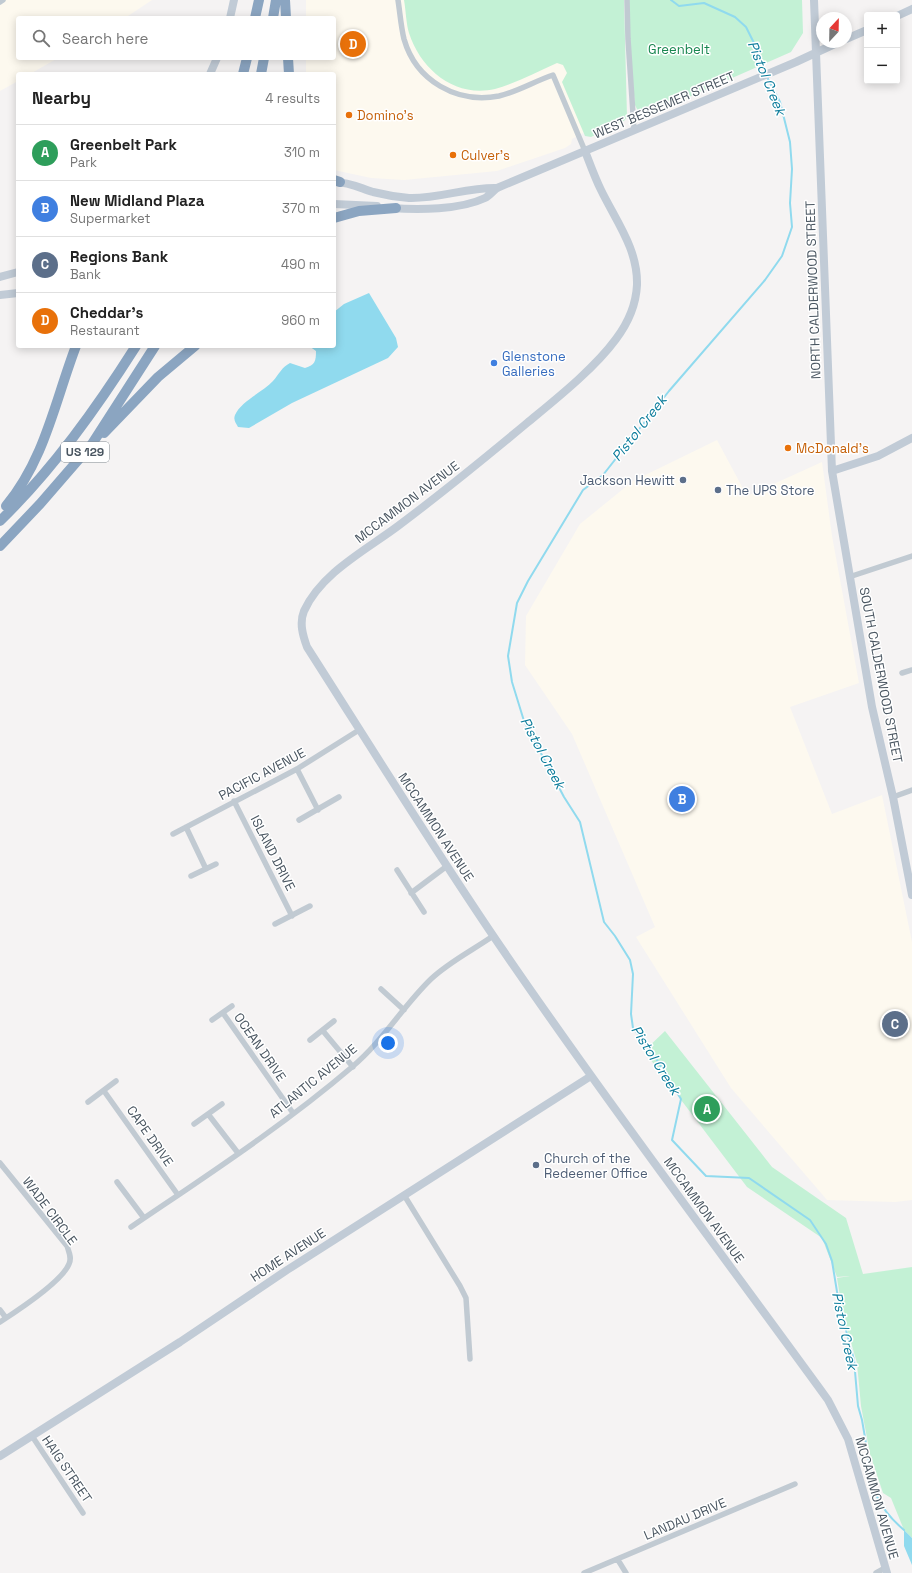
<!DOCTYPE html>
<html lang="en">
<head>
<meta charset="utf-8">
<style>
  :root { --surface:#fff; --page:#f6f6f6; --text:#222; --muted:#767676; --line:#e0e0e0; --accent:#111827 }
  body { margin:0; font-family:"Space Grotesk",sans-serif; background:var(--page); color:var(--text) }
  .controls { position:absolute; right:12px; top:12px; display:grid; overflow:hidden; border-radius:4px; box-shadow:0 2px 10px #0003 }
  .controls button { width:36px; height:36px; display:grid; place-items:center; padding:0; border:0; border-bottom:1px solid var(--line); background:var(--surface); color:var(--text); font:20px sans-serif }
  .compass { position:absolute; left:816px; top:12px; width:36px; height:36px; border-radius:50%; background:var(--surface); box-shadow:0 2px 10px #0003; rotate:22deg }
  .you { position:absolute; left:388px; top:1043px; width:14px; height:14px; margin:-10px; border:3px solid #fff; border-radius:50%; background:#1a73e8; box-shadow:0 0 0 6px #1a73e833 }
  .badge { display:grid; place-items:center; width:26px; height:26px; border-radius:50%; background:var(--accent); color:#fff; font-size:13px; font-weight:700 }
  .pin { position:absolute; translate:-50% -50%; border:2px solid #fff; box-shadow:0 1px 4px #0006 }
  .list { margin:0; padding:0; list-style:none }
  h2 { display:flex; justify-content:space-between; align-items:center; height:52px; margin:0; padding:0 16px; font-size:17px }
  h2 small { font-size:13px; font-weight:400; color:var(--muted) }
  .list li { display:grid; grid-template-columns:26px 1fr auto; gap:12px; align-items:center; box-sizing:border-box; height:56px; padding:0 16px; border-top:1px solid var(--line) }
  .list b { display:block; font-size:15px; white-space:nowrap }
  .list p { margin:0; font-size:13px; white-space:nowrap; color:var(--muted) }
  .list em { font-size:13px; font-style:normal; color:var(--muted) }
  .icon { flex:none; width:22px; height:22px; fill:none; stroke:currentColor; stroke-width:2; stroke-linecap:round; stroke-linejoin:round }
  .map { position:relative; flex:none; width:912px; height:1573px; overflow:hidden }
  .search { position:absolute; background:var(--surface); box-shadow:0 2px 10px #0003; left:16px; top:16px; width:320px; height:44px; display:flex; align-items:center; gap:10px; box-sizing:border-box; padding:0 14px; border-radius:4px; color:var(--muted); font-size:15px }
  .panel { position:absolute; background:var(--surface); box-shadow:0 2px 10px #0003; left:16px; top:72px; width:320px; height:276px; border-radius:4px }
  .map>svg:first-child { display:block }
  .commercial { fill:#fdf9ef }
  .green { fill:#c3f1d5 }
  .water { fill:#90daee }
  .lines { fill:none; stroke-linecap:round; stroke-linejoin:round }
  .stream { stroke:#90daee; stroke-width:2 }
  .street { stroke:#c1cad2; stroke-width:5.5 }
  .secondary { stroke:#c1cbd6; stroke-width:8 }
  .highway { stroke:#8ba5c1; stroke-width:10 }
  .food-dot { fill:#e8710a; stroke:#fff; stroke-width:1.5 }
  .shop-dot { fill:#3f7fe0; stroke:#fff; stroke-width:1.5 }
  .service-dot { fill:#5c6f8a; stroke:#fff; stroke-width:1.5 }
  .labels { text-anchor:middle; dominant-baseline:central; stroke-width:3; stroke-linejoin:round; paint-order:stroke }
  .shield { fill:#fff; stroke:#808990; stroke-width:1 }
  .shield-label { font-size:12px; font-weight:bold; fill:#4a5661 }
  .park-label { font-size:13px; fill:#17864f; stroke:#fff }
  .street-label { font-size:13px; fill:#4a5661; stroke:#fff }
  .food-label { font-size:13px; fill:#c56008; stroke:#fff; text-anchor:start }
  .shop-label { font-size:13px; fill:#366cbe; stroke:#fff; text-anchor:start }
  .service-label { font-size:13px; fill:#4e5e75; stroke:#fff; text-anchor:start }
  .water-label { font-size:14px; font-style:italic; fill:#0c7c9b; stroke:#fff }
</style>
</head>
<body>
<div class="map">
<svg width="912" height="1573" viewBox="0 0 912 1573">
  <rect width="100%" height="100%" fill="#f5f3f3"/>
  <path class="commercial" d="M0,0H152L125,18H18V58H58L30,74H18V81L0,91Z
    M306,0H623L621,42L627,117L624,121L613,128L591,137L583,133L572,139L571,144L565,148L497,171L404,180L371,178L334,170V74H306V58H334V18H306Z
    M717,440L747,496L822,462L832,536L859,683L790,707L832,814L882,795L912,942V1200L895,1202L827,1200L731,1088L636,937L655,927L572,734L525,665L526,616L580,524L633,481Z"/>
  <path class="green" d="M404,0H624L627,117L624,121L591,137L585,136L562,82L567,73L563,65L557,63C537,72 516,83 495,89C455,98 421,70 409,33C406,23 406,11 404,0Z
    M629,0H802L803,33L791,52L648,115L638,111L635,105L628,30Z
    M665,1031L772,1167L846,1218L863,1274L912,1267V1538L904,1530L891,1498L883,1493L870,1454L861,1406L857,1363L843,1315L837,1278L850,1276L837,1277L822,1238L747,1187L644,1051Z"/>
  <path class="water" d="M369,293L396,338L398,347L388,358L292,403L249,428L238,427C236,423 233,420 235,415C241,401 263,392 273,381C279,374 282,367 290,363L305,368C315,365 316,361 316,351L309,346H334V312L344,304Z
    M904,1530L912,1538V1565L904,1546Z"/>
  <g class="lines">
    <path class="stream" d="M671,0L679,6L704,3L735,17L746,27L757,49L766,73
      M767,77L780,102L790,142L792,169L790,203L792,227L782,256L765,280L669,391L603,475L583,490L528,581L517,603L508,656L512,682L524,721L564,797L580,822L604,922L615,936L630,960L633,974L631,1014L633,1028L650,1049L681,1099L672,1140L706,1176L749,1178L810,1220L826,1244L832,1261L839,1304L854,1360L858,1406L862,1420L874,1490C881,1507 890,1518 904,1530"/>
    <path class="street" d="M398,0C400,13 401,27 404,39C416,81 457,104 499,96C517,92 535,81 553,75L585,151
      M627,0L628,39L634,129
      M0,2L3,0
      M849,577L912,556
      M902,673L912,670
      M297,769L318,810
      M893,797L912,790
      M234,801L292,916
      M299,820L339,797
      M186,827L206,869
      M173,834L297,769L359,730
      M397,870L424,912
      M191,876L216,864
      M411,893L447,866
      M275,924L310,906
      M381,989L404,1010
      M223,1013L293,1113
      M212,1020L232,1006
      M323,1031L353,1067
      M310,1040L334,1021
      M104,1091L178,1195
      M88,1102L116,1081
      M208,1114L238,1153
      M194,1124L222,1104
      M0,1163L67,1246C69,1252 72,1258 69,1264C62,1282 17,1311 0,1322
      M117,1182L144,1218
      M404,1195L460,1286L466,1298L470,1359
      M131,1227C206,1176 283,1126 352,1067C383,1041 403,1006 431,979C449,962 473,950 493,936
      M0,1310L6,1318
      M32,1436L83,1513
      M618,1560L626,1573
      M584,1573L795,1484
      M876,1573L885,1568"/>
    <path class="secondary" d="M814,0L832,471L872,707L893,797L912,895
      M897,16L912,9
      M230,18L234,0
      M846,39L867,30
      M210,74L217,58
      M585,151C590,164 595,178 601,190C616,221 638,249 637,285C636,305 628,323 616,339C594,369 556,399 527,423C485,458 442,493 398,526C366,550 321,573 304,611C299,623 303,636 307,647C369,744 429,841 494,937C601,1094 716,1246 828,1400L848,1439L887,1573
      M335,182C349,182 360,188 373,192C385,195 397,197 409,198C439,199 468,187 497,188
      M334,204L377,206
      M391,208C418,210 460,210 485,198C489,196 493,191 497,188L796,62L839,42
      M0,277L18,272
      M0,295L18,293
      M832,471L878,456L912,438
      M0,1456L180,1342L287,1270L591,1076"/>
    <path class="highway" d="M285,0L286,18
      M255,18L259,0
      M273,18L276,0
      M288,58L289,74
      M243,74L247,58
      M261,74L264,58
      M334,180L340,182
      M334,218L359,211L396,208
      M104,433L158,377L195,346
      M6,506C45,459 55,401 76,346
      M0,521C53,469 96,409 136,346
      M0,546L40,504L92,444L155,346"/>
  </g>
  <g class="food-dot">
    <circle cx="349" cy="115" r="4"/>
    <circle cx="453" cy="155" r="4"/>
    <circle cx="788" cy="448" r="4"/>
  </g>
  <circle class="shop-dot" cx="494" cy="363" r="4"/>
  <g class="service-dot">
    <circle cx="683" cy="480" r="4"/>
    <circle cx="718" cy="490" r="4"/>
    <circle cx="536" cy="1165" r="4"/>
  </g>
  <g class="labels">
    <rect class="shield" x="61" y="442" width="48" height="20" rx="3"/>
    <g class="shield-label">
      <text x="85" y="452">US 129</text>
    </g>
    <g class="park-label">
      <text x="679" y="49">Greenbelt</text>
    </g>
    <g class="street-label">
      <text transform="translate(664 105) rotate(-23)">WEST BESSEMER STREET</text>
      <text transform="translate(813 290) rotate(-92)">NORTH CALDERWOOD STREET</text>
      <text transform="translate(407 502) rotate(-37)">MCCAMMON AVENUE</text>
      <text transform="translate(881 675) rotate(79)">SOUTH CALDERWOOD STREET</text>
      <text transform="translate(262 774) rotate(-28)">PACIFIC AVENUE</text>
      <text transform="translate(436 827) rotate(57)">MCCAMMON AVENUE</text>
      <text transform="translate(273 853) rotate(63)">ISLAND DRIVE</text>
      <text transform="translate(260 1047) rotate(55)">OCEAN DRIVE</text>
      <text transform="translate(313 1081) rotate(-39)">ATLANTIC AVENUE</text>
      <text transform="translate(150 1136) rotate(55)">CAPE DRIVE</text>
      <text transform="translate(704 1210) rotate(54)">MCCAMMON AVENUE</text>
      <text transform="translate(50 1211) rotate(53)">WADE CIRCLE</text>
      <text transform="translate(288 1255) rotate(-33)">HOME AVENUE</text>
      <text transform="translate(67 1469) rotate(56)">HAIG STREET</text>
      <text transform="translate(877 1498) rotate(74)">MCCAMMON AVENUE</text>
      <text transform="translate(685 1519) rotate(-23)">LANDAU DRIVE</text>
    </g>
    <g class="food-label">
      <text x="357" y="115">Domino's</text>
      <text x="461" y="155">Culver's</text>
      <text x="796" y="448">McDonald's</text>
    </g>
    <g class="shop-label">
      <text x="502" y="356">Glenstone<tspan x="502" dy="15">Galleries</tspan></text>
    </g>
    <g class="service-label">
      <text x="675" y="480" text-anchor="end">Jackson Hewitt</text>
      <text x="726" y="490">The UPS Store</text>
      <text x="544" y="1158">Church of the<tspan x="544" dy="15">Redeemer Office</tspan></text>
    </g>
    <g class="water-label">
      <text transform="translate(767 78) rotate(68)">Pistol Creek</text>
      <text transform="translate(639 428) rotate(-52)">Pistol Creek</text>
      <text transform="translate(543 753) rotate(62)">Pistol Creek</text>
      <text transform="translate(656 1060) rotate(58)">Pistol Creek</text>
      <text transform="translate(845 1331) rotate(78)">Pistol Creek</text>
    </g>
  </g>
</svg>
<div class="controls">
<button>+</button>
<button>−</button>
</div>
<svg class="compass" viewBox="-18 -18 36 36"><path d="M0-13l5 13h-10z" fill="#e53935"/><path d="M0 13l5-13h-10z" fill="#767676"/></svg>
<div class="you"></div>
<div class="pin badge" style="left:707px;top:1109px;background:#2e9e5b">A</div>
<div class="pin badge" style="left:682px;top:799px;background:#3f7fe0">B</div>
<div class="pin badge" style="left:895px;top:1024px;background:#5c6f8a">C</div>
<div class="pin badge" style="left:353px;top:44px;background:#e8710a">D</div>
<div class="search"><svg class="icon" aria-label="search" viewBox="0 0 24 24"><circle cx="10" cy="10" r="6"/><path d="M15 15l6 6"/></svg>Search here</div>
<section class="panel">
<h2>Nearby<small>4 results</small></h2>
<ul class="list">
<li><span class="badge" style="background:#2e9e5b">A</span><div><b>Greenbelt Park</b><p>Park</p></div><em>310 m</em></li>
<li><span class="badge" style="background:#3f7fe0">B</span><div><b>New Midland Plaza</b><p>Supermarket</p></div><em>370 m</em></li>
<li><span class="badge" style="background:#5c6f8a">C</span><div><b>Regions Bank</b><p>Bank</p></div><em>490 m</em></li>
<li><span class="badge" style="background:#e8710a">D</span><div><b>Cheddar's</b><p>Restaurant</p></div><em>960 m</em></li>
</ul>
</section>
</div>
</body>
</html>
